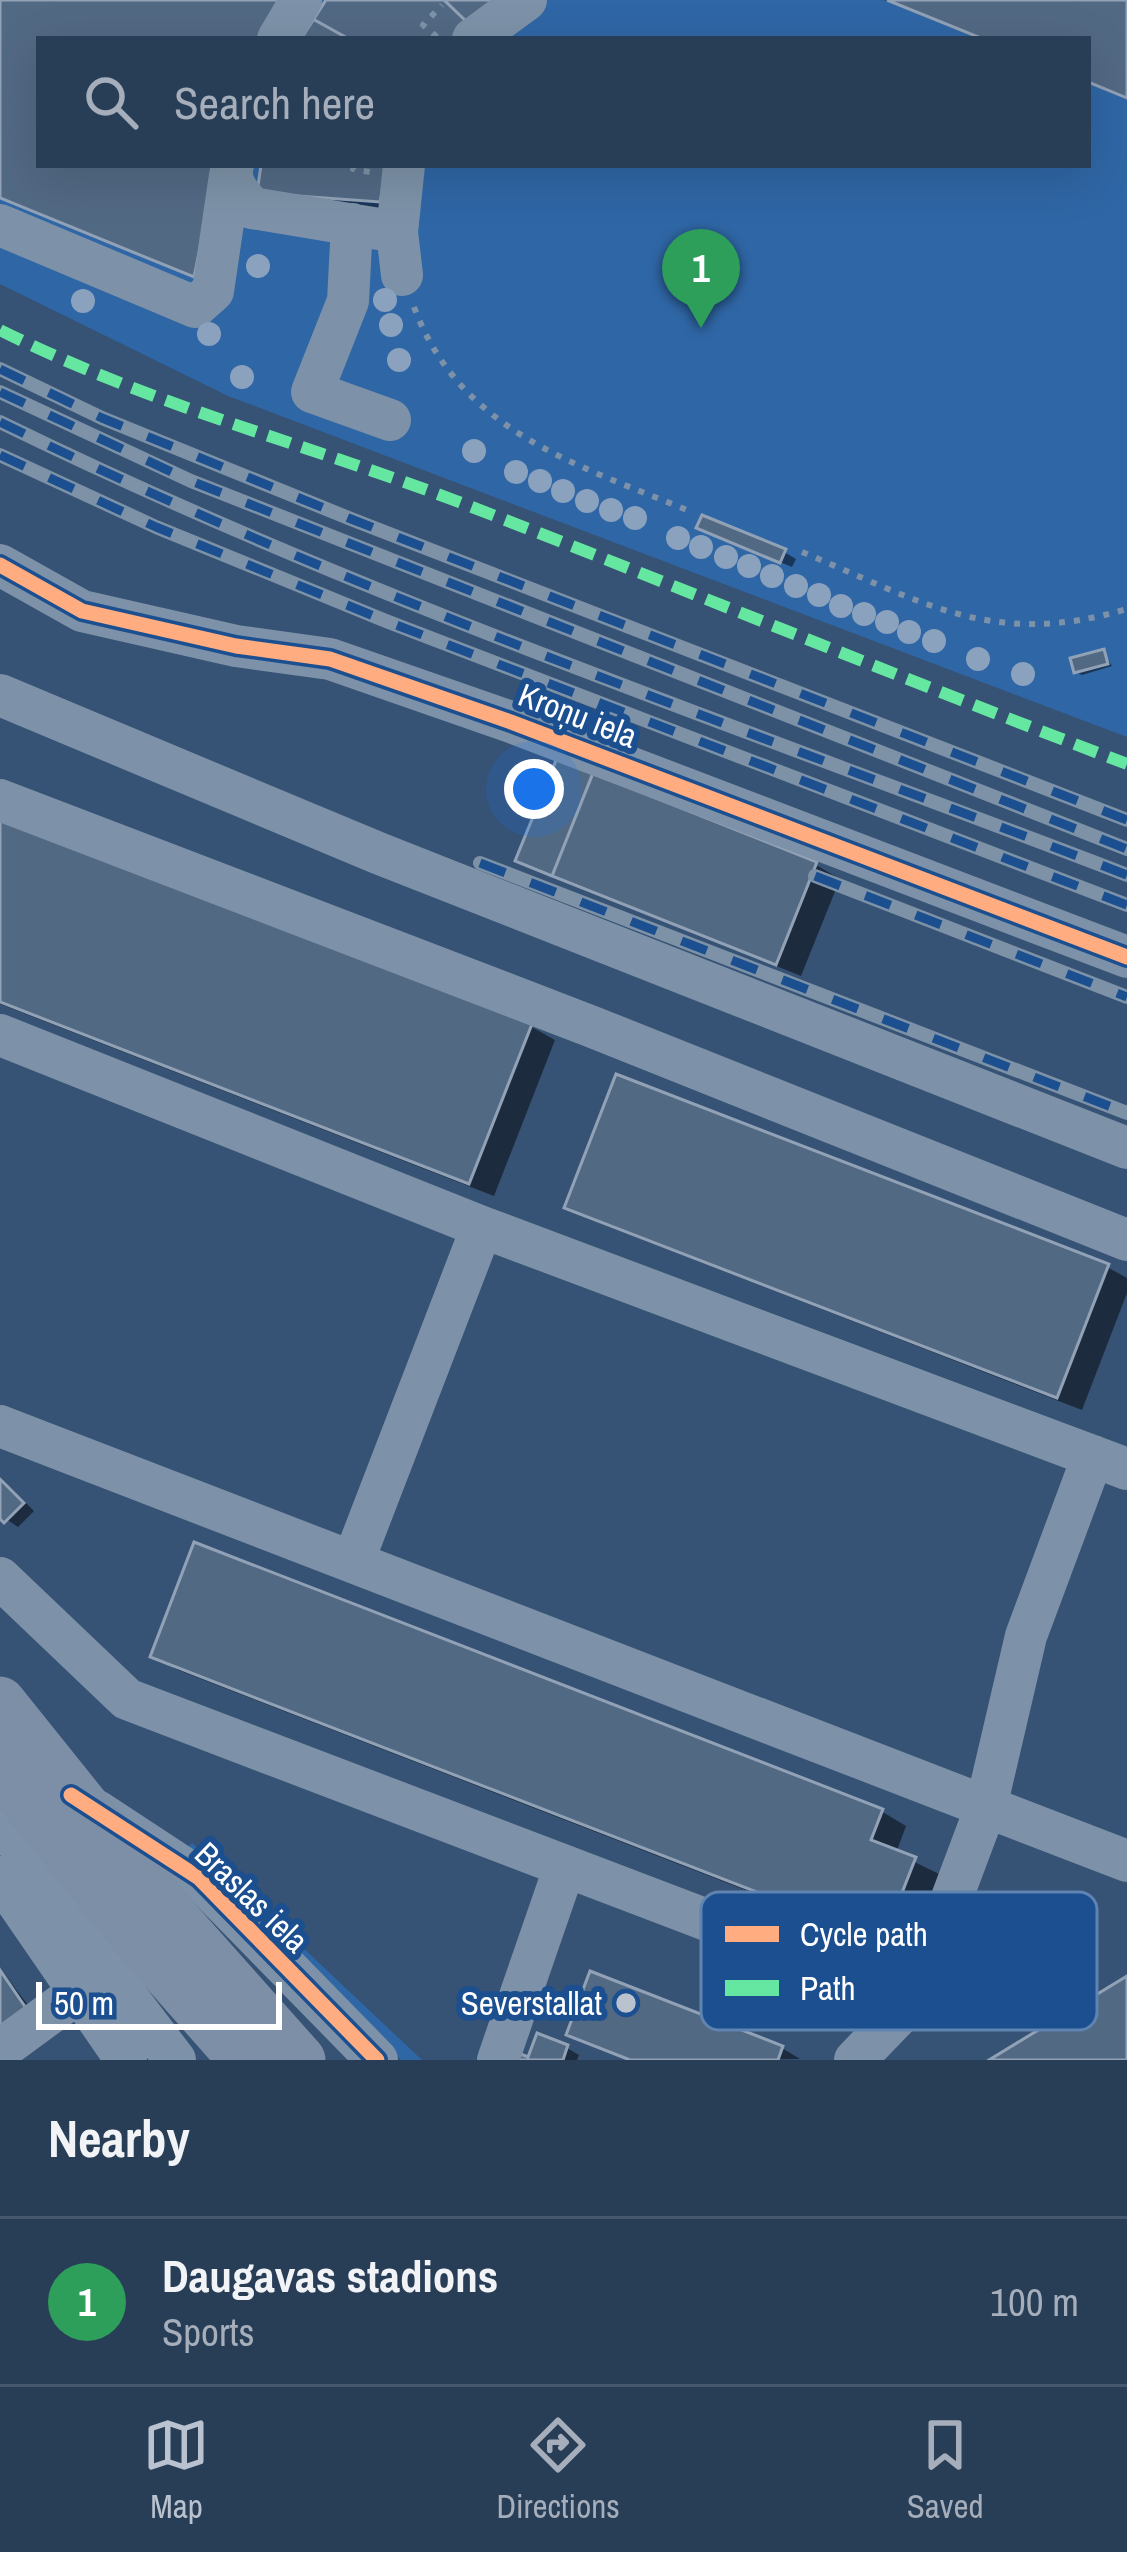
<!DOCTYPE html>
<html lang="en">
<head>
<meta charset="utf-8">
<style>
  :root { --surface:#283e57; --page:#30455d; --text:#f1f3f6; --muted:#a5aeba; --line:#44576d; --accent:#b9c2ce }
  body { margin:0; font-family:"Archivo Narrow",sans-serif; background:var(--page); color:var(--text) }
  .scale { position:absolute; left:36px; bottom:30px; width:246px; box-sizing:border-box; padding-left:12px; border:6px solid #fff; border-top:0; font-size:33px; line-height:42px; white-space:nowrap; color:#fff; -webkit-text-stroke:9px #1b4f8f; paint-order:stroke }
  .you { position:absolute; left:534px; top:789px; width:42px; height:42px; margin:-30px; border:9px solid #fff; border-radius:50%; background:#1a73e8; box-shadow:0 0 0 18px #1a73e833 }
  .badge { display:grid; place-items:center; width:78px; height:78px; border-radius:50%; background:var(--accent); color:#fff; font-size:39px; font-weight:700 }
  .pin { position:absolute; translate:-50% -99px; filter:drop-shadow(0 3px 6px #0008) }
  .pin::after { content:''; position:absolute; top:63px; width:42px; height:36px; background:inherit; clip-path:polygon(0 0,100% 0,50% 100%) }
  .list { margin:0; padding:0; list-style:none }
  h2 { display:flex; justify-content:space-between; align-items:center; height:156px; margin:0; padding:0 48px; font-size:51px }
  h2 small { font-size:39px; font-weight:400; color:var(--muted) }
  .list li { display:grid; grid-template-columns:78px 1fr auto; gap:36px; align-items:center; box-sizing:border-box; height:168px; padding:0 48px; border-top:3px solid var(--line) }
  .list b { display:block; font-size:45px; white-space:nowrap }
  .list p { margin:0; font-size:39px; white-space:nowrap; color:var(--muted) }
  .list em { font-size:39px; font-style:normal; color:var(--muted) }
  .icon { flex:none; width:66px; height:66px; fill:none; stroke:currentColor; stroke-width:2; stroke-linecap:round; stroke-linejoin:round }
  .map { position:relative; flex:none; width:1127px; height:2060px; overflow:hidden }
  .search { position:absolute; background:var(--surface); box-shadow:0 12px 48px #0002; left:36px; right:36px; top:36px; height:132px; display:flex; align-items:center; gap:30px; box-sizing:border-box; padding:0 42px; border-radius:0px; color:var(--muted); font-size:45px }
  .sheet { height:324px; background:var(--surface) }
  nav { display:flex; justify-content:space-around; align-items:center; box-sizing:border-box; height:168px; border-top:3px solid var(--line); background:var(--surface); font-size:33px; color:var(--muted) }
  nav a { display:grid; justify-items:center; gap:6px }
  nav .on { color:var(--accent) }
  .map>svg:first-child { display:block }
  .green { fill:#2f66a5 }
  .shadow { fill:#0007 }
  .building { fill:#526984; stroke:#92a2b6; stroke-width:3 }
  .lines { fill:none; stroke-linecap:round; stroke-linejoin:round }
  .path { stroke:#7d92a8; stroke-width:6; stroke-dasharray:6 9; stroke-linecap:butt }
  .minor { stroke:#7d92a8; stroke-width:42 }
  .major { stroke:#7d8ea7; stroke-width:51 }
  .rail-casing { stroke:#7e92a7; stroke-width:14 }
  .rail { stroke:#1b4f8f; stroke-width:9; stroke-dasharray:27; stroke-linecap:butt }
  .quiet { stroke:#66e7a1; stroke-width:12; stroke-dasharray:24 12; stroke-linecap:butt }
  .cycleway-casing { stroke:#1b4f8f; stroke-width:22 }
  .cycleway { stroke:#ffac80; stroke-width:15 }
  .tree { fill:#8aa2be }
  .poi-dot { fill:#b9c2ce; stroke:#1b4f8f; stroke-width:4.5 }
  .labels { text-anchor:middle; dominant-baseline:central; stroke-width:12; stroke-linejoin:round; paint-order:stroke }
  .street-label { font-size:33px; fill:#fff; stroke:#1b4f8f }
  .poi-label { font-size:33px; fill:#fff; stroke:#1b4f8f; text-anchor:end }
  .key { fill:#1b4f8f; stroke:#5f84b1; stroke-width:3 }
  .key-label { font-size:33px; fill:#fff }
</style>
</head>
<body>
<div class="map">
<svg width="1127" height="2060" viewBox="0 0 1127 2060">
  <rect width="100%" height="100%" fill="#365274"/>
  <path class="green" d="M279,0H1127V737L228,396L0,284V198L193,277L217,165H1088V39H261Z
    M192,1843L422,2060H401L187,1847Z"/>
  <path class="shadow" d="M0,0H275L39,39V165L218,288L0,199Z
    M884,0H1127V99L1088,83V39H979Z
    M264,165H417L404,214L285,205Z
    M712,534L784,552L796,559L792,567Z
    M1103,652L1112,666L1082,675L1076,672Z
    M0,821L530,1026L555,1040L494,1196L0,1004Z
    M816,865L840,879L801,976L567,881Z
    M567,1206L1107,1267L1127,1278V1293L1082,1410L592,1220Z
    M0,1477L34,1511L18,1527L0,1515Z
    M153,1656L881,1811L906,1826L896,1853L939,1874L908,1953L178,1670Z
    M0,1968L36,2016L0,2034Z
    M570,2034L782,2048L800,2059L628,2060Z
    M567,2048L579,2055L577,2060H529Z"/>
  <path class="building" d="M0,0H279L261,39H39V165H217L194,277L0,198Z
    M326,0H497L452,39H301Z
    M326,0H444L468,23L452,39H349L313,19Z
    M444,0H497L468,23Z
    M887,0H1127V98L1088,82V39H983Z
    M313,19L349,39H301Z
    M261,165H387L380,202L257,193Z
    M261,165H387L380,202L257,193Z
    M702,515L786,549L780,563L696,528Z
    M1104,649L1108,664L1074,673L1070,658Z
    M557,758L593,773L552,876L515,861Z
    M593,773L817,862L776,965L552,876Z
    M0,818L532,1024L469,1184L0,1002Z
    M616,1074L1109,1264L1057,1398L564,1208Z
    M0,1479L24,1503L4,1523L0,1519Z
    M194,1542L883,1809L871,1840L916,1857L883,1941L150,1657Z
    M0,1970L26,2008L0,2026Z
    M590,1971L783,2046L778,2060H630L566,2035Z
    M1127,1976V2060H989Z
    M537,2033L568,2045L563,2060H516L518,2053L528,2057Z"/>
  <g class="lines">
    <path class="path" d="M437,37L423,25L442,5
      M354,165L353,169L370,172
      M414,307C460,431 575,464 687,510
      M802,552C923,602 992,649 1127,609"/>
    <path class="minor" d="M278,39L301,0
      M473,39L526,0
      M233,165C228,183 241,196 252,208L397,232
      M352,224L348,301L312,392L390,420
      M0,225L195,307L213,291L230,175
      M402,275L397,232L404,165
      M0,565L82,611L236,646L330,659L511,722L1127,957
      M0,695L378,853L1127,1148
      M0,800L590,1026L1127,1240
      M0,1035L482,1227L1127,1469
      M0,1426L1127,1861
      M353,1562L482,1227
      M0,1578L127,1699L914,1999L855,2060
      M97,1811L199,1878L377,2060
      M0,1818L95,1955L175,2060
      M0,1877L126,2060
      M914,1999L986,1807L1026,1636L1093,1456
      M0,2050L79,1992
      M498,2060L565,1866"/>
    <path class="major" d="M0,1702L171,1915L300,2060
      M0,1769L146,1949L244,2060"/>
    <g class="rail-casing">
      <path id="rail" d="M0,369L102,418L351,519L1127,820
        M0,392L191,481L1127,849
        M0,422C364,600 750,730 1127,875
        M0,455L156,527L386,621L1127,905
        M480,863L1127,1113
        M815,876L1127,997"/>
    </g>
    <use href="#rail" class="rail"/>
    <path class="quiet" d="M0,330C150,405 304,443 459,502C682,588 903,679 1127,764"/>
    <g class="cycleway-casing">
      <path id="cycleway" d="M0,565L82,611L236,646L330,659L511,722L1127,957
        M71,1795L199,1878L377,2060"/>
    </g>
    <use href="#cycleway" class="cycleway"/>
  </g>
  <g class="tree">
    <circle cx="258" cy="266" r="12"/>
    <circle cx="385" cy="300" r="12"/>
    <circle cx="83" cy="301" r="12"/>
    <circle cx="391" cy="325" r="12"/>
    <circle cx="209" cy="334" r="12"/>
    <circle cx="399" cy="360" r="12"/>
    <circle cx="242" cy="377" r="12"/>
    <circle cx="474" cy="451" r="12"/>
    <circle cx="516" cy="472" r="12"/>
    <circle cx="540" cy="481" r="12"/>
    <circle cx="563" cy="491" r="12"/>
    <circle cx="587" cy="501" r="12"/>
    <circle cx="611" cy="510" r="12"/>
    <circle cx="635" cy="518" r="12"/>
    <circle cx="678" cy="538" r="12"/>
    <circle cx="701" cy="547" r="12"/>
    <circle cx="726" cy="557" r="12"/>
    <circle cx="749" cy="566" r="12"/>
    <circle cx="772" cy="576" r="12"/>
    <circle cx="796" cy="586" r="12"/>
    <circle cx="819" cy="595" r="12"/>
    <circle cx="841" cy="606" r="12"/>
    <circle cx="864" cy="614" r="12"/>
    <circle cx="887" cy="622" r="12"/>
    <circle cx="909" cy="632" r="12"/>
    <circle cx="934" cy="641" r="12"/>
    <circle cx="978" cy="659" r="12"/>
    <circle cx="1023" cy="674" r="12"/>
  </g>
  <circle class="poi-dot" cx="626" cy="2003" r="12"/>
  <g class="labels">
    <g class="street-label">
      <text transform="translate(578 715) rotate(21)">Kroņu iela</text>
      <text transform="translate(252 1897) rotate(44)">Braslas iela</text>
    </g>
    <g class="poi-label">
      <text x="602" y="2003">Severstallat</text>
    </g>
  </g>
  <rect x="701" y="1892" width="396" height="138" rx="18" class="key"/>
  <rect x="725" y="1926" width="54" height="16" fill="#ffac80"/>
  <rect x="725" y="1980" width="54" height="16" fill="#66e7a1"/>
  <g class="key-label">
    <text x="800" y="1946">Cycle path</text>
    <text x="800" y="2000">Path</text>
  </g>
</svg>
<div class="scale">50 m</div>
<div class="you"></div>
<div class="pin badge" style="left:701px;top:328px;background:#2e9e5b">1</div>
<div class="search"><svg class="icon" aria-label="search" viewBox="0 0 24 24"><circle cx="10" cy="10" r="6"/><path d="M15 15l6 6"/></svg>Search here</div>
</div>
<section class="sheet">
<h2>Nearby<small></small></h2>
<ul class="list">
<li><span class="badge" style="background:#2e9e5b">1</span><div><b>Daugavas stadions</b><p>Sports</p></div><em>100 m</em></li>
</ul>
</section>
<nav>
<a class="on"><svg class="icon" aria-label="map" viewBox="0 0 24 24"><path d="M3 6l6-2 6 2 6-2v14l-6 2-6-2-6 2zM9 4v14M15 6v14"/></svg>Map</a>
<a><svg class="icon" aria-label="directions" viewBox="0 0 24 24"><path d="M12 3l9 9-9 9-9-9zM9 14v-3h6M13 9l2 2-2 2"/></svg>Directions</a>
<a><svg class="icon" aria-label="saved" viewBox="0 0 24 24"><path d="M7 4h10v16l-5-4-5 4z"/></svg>Saved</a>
</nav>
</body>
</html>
